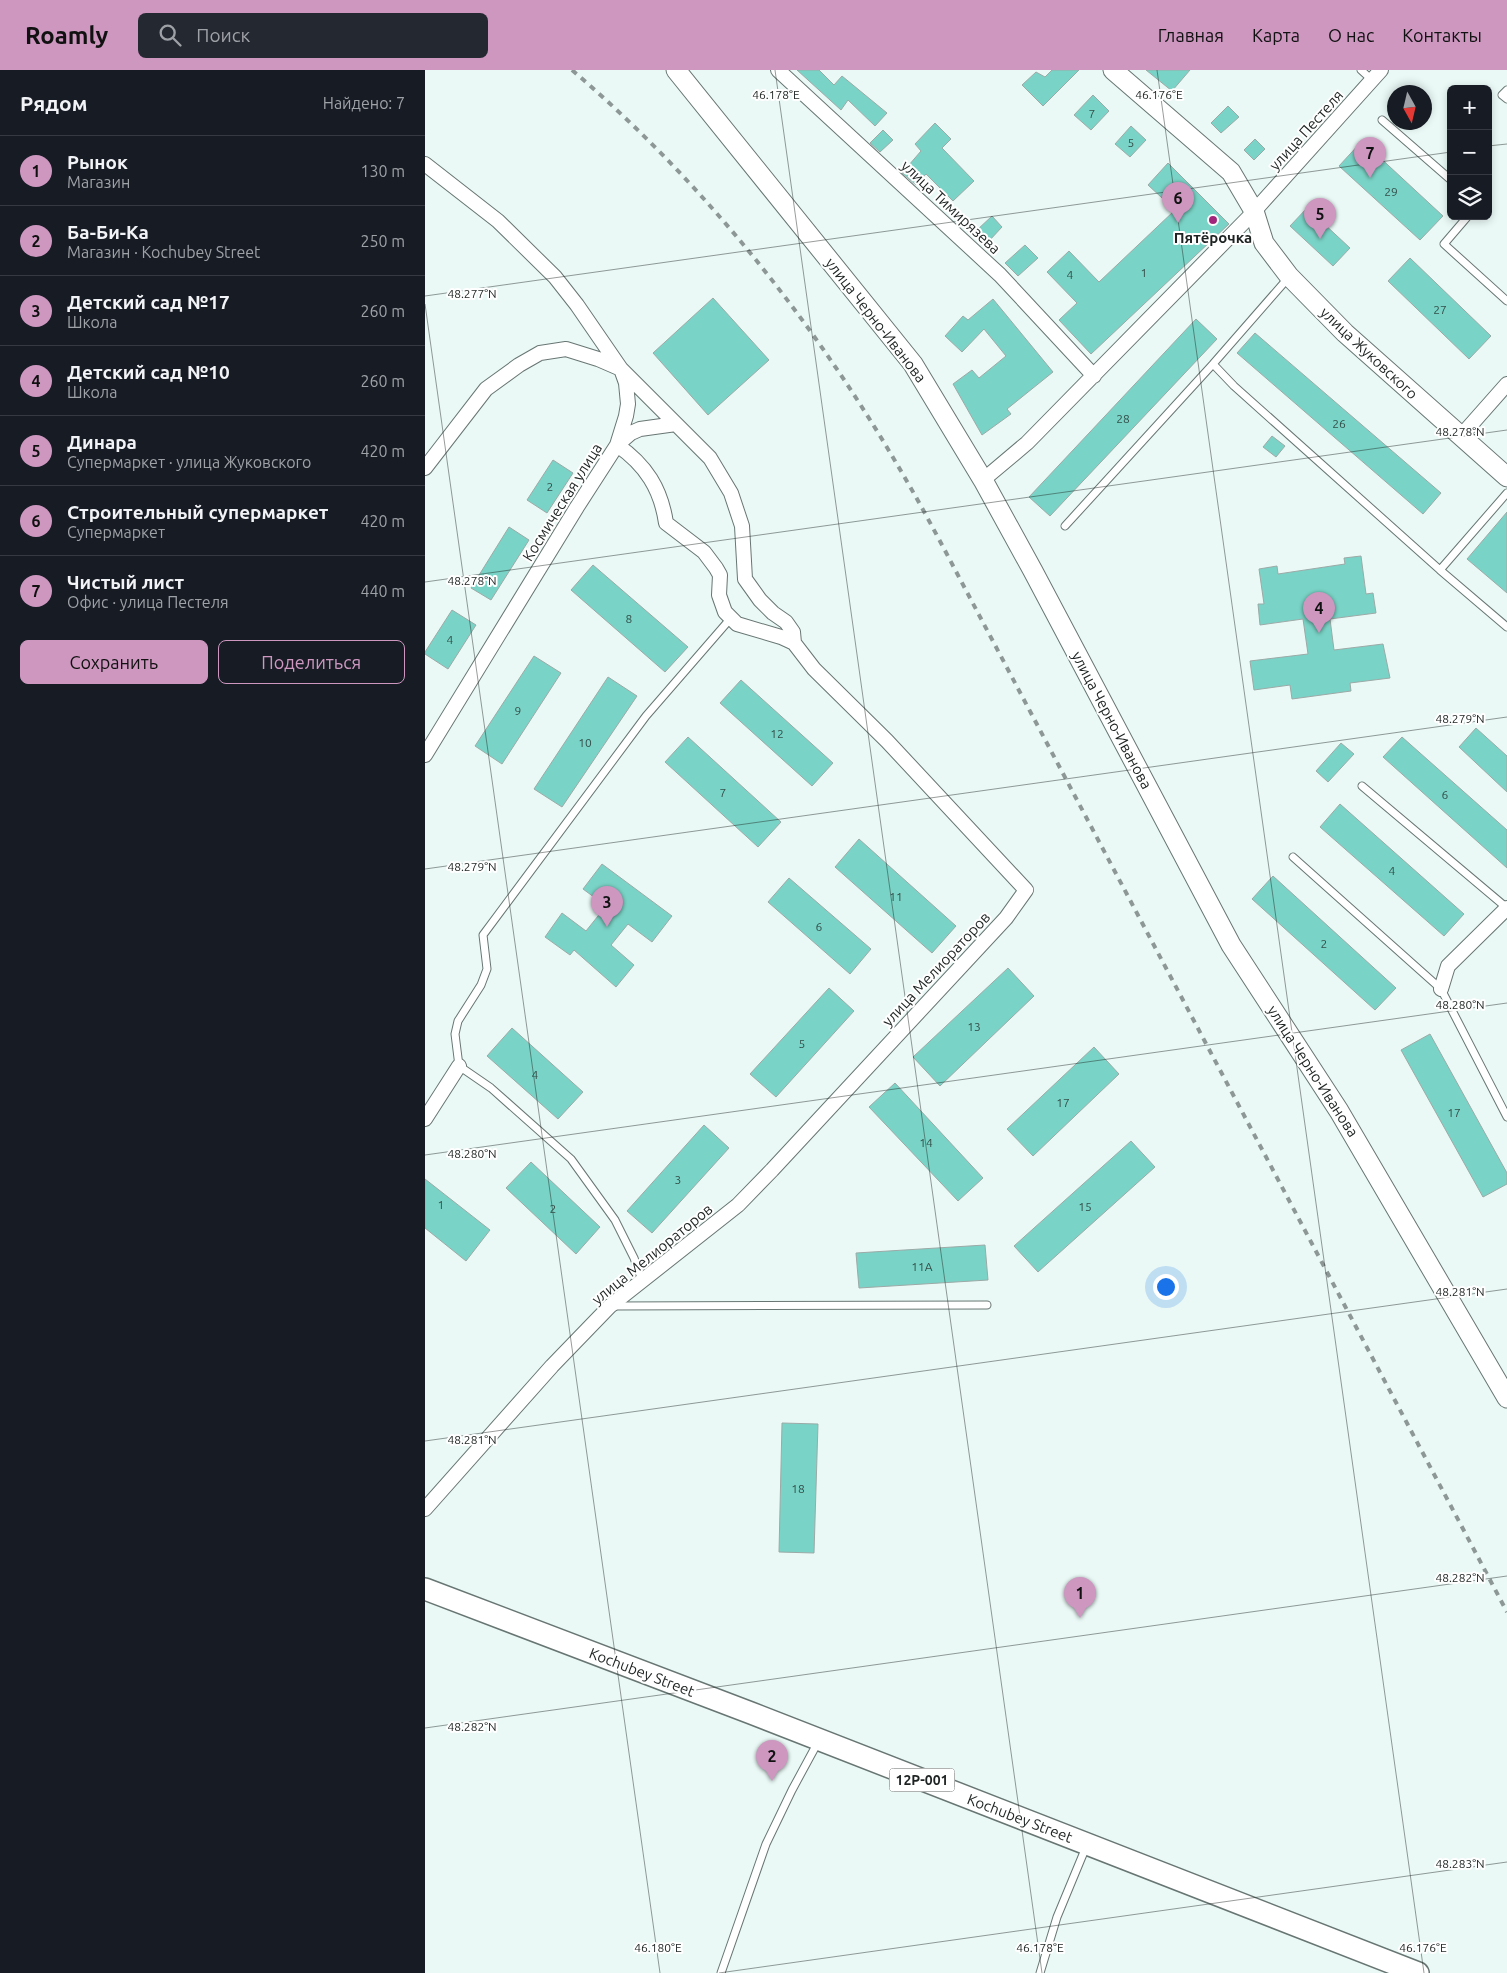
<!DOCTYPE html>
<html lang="ru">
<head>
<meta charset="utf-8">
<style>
  :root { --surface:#171b24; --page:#242831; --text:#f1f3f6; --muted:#9ea1a6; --line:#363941; --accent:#cd97c0 }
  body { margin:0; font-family:Ubuntu,sans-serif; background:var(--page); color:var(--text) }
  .controls { position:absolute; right:15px; top:15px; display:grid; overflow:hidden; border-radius:8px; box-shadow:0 2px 8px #0003 }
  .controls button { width:45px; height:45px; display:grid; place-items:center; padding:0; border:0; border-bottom:1px solid var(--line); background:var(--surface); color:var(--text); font:25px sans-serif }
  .compass { position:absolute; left:962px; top:15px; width:45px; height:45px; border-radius:50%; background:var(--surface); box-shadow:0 2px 8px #0003; rotate:172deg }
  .you { position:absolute; left:740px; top:1216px; width:18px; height:18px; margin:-12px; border:4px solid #fff; border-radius:50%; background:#1a73e8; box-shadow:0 0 0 8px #1a73e833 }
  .badge { display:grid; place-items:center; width:32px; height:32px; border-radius:50%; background:var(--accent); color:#111; font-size:16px; font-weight:700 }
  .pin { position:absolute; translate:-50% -41px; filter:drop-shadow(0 1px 2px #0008) }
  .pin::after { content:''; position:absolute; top:26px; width:18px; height:15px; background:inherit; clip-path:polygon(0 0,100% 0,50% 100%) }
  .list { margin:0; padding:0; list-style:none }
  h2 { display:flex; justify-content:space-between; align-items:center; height:65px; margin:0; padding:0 20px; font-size:21px }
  h2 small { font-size:16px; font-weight:400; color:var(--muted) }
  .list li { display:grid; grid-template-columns:32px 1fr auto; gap:15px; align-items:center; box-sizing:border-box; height:70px; padding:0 20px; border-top:1px solid var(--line) }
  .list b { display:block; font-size:19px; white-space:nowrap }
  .list p { margin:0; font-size:16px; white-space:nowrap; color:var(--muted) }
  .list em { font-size:16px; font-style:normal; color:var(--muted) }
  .actions { display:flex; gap:10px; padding:15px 20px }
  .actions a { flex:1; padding:11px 0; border:1px solid var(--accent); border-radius:8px; text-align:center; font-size:18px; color:var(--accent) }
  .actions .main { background:var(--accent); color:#111 }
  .icon { flex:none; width:28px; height:28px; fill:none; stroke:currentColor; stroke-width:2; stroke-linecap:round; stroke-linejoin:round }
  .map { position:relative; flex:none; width:1082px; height:1903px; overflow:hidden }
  header { display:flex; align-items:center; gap:30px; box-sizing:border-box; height:70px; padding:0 25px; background:var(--accent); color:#111 }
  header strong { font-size:24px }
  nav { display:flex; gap:28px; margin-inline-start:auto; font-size:18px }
  .search { width:350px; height:45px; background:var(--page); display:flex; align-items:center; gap:12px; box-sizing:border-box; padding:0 18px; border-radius:8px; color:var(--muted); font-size:19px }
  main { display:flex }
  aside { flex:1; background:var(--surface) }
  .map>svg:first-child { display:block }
  .building { fill:#79d3c6; stroke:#9caaa7 }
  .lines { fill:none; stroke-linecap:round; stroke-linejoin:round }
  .lane-casing { stroke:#687673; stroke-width:9 }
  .street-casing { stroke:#687673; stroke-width:16 }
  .secondary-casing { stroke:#687673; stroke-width:21 }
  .primary-casing { stroke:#687673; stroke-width:24 }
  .lane { stroke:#fff; stroke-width:7 }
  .street { stroke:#fff; stroke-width:14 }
  .secondary { stroke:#fff; stroke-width:19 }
  .primary { stroke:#fff; stroke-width:21 }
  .rail { stroke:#8d9896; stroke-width:4; stroke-dasharray:6 6; stroke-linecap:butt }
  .ticks { fill:none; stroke:#1d2322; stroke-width:1; stroke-opacity:0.45 }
  .poi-dot { fill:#a1277d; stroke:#fff; stroke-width:2 }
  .labels { text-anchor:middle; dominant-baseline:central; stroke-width:4; stroke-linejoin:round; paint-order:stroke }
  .number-label { font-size:12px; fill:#344f4b }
  .shield { fill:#fff; stroke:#616564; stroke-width:1 }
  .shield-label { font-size:14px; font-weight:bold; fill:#1d2322 }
  .street-label { font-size:15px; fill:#1d2322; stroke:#fff }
  .poi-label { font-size:15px; font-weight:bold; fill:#1d2322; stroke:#fff }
  .ticks-label { font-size:12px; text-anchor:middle; fill:#1d2322; stroke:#fff; stroke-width:4; stroke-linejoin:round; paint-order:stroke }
</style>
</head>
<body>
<header>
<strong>Roamly</strong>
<div class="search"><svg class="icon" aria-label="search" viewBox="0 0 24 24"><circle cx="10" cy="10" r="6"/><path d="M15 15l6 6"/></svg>Поиск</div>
<nav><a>Главная</a><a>Карта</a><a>О нас</a><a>Контакты</a></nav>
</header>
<main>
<aside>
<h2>Рядом<small>Найдено: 7</small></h2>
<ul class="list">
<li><span class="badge">1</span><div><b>Рынок</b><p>Магазин</p></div><em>130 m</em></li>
<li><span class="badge">2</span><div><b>Ба-Би-Ка</b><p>Магазин · Kochubey Street</p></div><em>250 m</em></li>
<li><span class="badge">3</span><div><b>Детский сад №17</b><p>Школа</p></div><em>260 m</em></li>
<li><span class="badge">4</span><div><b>Детский сад №10</b><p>Школа</p></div><em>260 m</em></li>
<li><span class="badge">5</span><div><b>Динара</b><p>Супермаркет · улица Жуковского</p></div><em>420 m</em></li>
<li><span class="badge">6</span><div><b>Строительный супермаркет</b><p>Супермаркет</p></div><em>420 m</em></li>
<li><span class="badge">7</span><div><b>Чистый лист</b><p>Офис · улица Пестеля</p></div><em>440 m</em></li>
</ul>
<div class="actions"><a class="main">Сохранить</a><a>Поделиться</a></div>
</aside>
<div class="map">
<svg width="1082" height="1903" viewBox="0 0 1082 1903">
  <rect width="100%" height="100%" fill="#eaf9f6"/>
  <path class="building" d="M372,0H394L409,15L417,6L462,43L450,56L423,30L416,40Z
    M627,0H654L618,36L597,15L611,2L620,7Z
    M721,0H765L747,21Z
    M668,25L684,41L666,60L649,45Z
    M803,36L814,47L796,63L786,53Z
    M510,53L526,69L517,78L549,111L528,131L501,104L491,115L477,103L496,81L490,74Z
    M706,56L721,70L705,87L690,74Z
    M458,60L468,70L455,82L445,73Z
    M830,69L840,79L829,90L819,80Z
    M937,71L1018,146L995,170L914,96Z
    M743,93L804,154L666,284L634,250L652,233L622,202L644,181L674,212L750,140L723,115Z
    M882,138L925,178L908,196L865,156Z
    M567,146L577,157L564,171L552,160Z
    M600,175L613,188L593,206L580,193Z
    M985,188L1066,266L1044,289L963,211Z
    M288,228L344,290L283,345L228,283Z
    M568,229L628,302L582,339L586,344L557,365L528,314L547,300L554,308L581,286L559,259L537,282L520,266L538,246L543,250Z
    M771,249L792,269L625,446L604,427Z
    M830,263L1016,423L998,444L812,283Z
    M847,366L860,376L851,387L838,377Z
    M128,390L148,403L122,443L102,430Z
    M1082,442V523L1042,489Z
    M84,457L104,470L66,530L46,518Z
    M936,486L941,524L948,523L951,543L905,549L909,580L958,574L965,608L925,613L926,621L867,629L865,615L829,620L825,591L883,584L878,549L835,555L833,534H839L834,499L852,496L853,504L920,494L919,488Z
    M168,495L263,577L240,602L146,520Z
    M27,540L51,555L23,599L0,584V582Z
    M109,586L136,603L77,694L50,676Z
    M183,607L212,626L137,737L109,719Z
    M316,610L408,693L387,716L295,633Z
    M1051,658L1082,686V722L1034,677Z
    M263,667L356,752L333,777L240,692Z
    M977,667L1082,760V798L958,687Z
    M916,673L929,684L903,712L891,701Z
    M915,734L1039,844L1019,866L895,757Z
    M434,769L531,856L507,883L410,797Z
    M177,794L247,846L227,872L203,854L186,875L209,895L191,917L149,880L145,885L120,867L137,843L161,861L181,836L158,819Z
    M848,806L971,918L950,940L827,829Z
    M364,808L446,879L425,904L343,832Z
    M583,898L609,926L515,1016L488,987Z
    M404,918L429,941L351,1027L325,1004Z
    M87,958L158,1022L133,1049L62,986Z
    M1005,964L1082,1103V1114L1058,1127L976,980Z
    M669,977L694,1004L608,1086L582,1059Z
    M470,1013L558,1108L533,1131L444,1037Z
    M279,1055L304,1078L227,1163L202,1141Z
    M706,1071L730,1097L613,1202L589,1176Z
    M106,1092L175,1157L151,1184L81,1118Z
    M0,1109L65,1160L41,1191L0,1158Z
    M560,1175L563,1210L434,1218L431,1183Z
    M357,1353L393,1354L389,1483L354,1482Z"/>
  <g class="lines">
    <g class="lane-casing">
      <path id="lane" d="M936,0L947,10
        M1082,20L1077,25L1082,29
        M957,50L1026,110
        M1043,146L1019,174L1082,231
        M788,294L809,316L1015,500
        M1082,423L1015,500L1082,557
        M640,456L788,294L864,207
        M937,716L1082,838
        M868,787L1016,919L1082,1047
        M217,1210L209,1188L190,1150L146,1089L66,1018L34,996L30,964L33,951L56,915L62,899L58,865L221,646L306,548
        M187,1236L562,1235
        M296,1903L341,1774L367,1720L393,1672
        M615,1903L632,1847L661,1777"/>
    </g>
    <g class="street-casing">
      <path id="street" d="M353,0L575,205L669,306
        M0,94L73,151L130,207L152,235L196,299L201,313L203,334L201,346L192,375
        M1036,366L1082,314
        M0,398L61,319L94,295L115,283L141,279L173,289L196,299L285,388L306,423L317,456L320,509L335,530L348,543L361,552L368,562L369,573
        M558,410L602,373L824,147L956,0
        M0,685L152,437L192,375L206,363L215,359L251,354
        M1016,919L1023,896L1082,838
        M0,1049L34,996
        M0,1439L127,1296L185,1236L313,1135L347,1100L581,848L601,820L462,671L389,599L369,573L356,567L312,554L300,542L294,525L295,505L291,498L279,482L241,453C236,419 221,395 192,375"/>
    </g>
    <g class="secondary-casing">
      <path id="secondary" d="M251,0L488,294L558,410L608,501L806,875L914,1041L1082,1328
        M688,0L806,102L829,141L839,173L864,206L920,263L1082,407"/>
    </g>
    <g class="primary-casing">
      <path id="primary" d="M0,1519L326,1643L993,1903"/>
    </g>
    <use href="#lane" class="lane"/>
    <use href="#street" class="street"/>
    <use href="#secondary" class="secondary"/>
    <use href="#primary" class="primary"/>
    <path class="rail" d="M147,0C277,111 387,249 473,396C495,433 515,471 535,509L1082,1542"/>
  </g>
  <path class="ticks" d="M350,0L617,1903M732,0L999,1903M1063,76L1082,74M0,226L1026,82M0,234L235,1903M0,512L1082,360M0,799L1082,647M0,1085L1082,933M0,1371L1082,1219M0,1658L1082,1506M294,1903L1082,1792"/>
  <circle class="poi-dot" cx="788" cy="150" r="5"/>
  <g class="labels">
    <g class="number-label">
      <text x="667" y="43">7</text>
      <text x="706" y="72">5</text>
      <text x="966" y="121">29</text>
      <text x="719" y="202">1</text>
      <text x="645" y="204">4</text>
      <text x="1015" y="239">27</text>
      <text x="698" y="348">28</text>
      <text x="914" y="353">26</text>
      <text x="125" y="416">2</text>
      <text x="204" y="548">8</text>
      <text x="25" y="569">4</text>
      <text x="93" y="640">9</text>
      <text x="352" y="663">12</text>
      <text x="160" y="672">10</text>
      <text x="298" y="722">7</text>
      <text x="1020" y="724">6</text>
      <text x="967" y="800">4</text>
      <text x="471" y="826">11</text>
      <text x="394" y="856">6</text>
      <text x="899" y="873">2</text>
      <text x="549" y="956">13</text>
      <text x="377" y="973">5</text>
      <text x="110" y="1004">4</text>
      <text x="638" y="1032">17</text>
      <text x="1029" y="1042">17</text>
      <text x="501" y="1072">14</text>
      <text x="253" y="1109">3</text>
      <text x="16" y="1134">1</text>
      <text x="660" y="1136">15</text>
      <text x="128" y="1138">2</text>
      <text x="497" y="1196">11А</text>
      <text x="373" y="1418">18</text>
    </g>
    <rect class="shield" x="464.5" y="1698.5" width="65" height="23" rx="4"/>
    <g class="shield-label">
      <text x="497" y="1710">12Р-001</text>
    </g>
    <g class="street-label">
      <text transform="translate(881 60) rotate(-48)">улица Пестеля</text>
      <text transform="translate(526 137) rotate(43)">улица Тимирязева</text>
      <text transform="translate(451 250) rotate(52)">улица Черно-Иванова</text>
      <text transform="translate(944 283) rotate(43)">улица Жуковского</text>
      <text transform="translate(137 432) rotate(-58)">Космическая улица</text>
      <text transform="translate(687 650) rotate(62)">улица Черно-Иванова</text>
      <text transform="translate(511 899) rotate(-47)">улица Мелиораторов</text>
      <text transform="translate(888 1001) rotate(57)">улица Черно-Иванова</text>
      <text transform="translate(227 1184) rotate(-39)">улица Мелиораторов</text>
      <text transform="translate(217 1602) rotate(21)">Kochubey Street</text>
      <text transform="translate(595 1748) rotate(21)">Kochubey Street</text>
    </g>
    <g class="poi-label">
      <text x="788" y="167">Пятёрочка</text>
    </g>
  </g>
  <g class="ticks-label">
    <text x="351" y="29">46.178°E</text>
    <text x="734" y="29">46.176°E</text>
    <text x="47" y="228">48.277°N</text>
    <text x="1035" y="366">48.278°N</text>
    <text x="47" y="515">48.278°N</text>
    <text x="1035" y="653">48.279°N</text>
    <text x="47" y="801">48.279°N</text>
    <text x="1035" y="939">48.280°N</text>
    <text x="47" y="1088">48.280°N</text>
    <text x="1035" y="1226">48.281°N</text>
    <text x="47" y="1374">48.281°N</text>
    <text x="1035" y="1512">48.282°N</text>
    <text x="47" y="1661">48.282°N</text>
    <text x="1035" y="1798">48.283°N</text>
    <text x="233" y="1882">46.180°E</text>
    <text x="615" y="1882">46.178°E</text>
    <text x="998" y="1882">46.176°E</text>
  </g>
</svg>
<div class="controls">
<button>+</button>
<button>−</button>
<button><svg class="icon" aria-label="layers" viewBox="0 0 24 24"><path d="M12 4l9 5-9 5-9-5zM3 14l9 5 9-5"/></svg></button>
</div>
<svg class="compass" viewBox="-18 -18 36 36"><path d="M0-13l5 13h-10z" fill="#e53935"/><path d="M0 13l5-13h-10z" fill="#9ea1a6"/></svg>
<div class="you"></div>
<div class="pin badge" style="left:655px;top:1548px">1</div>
<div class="pin badge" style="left:347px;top:1711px">2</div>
<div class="pin badge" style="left:182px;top:857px">3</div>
<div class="pin badge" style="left:894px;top:563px">4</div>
<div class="pin badge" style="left:895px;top:169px">5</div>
<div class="pin badge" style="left:753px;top:153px">6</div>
<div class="pin badge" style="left:945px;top:108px">7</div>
</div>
</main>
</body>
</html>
